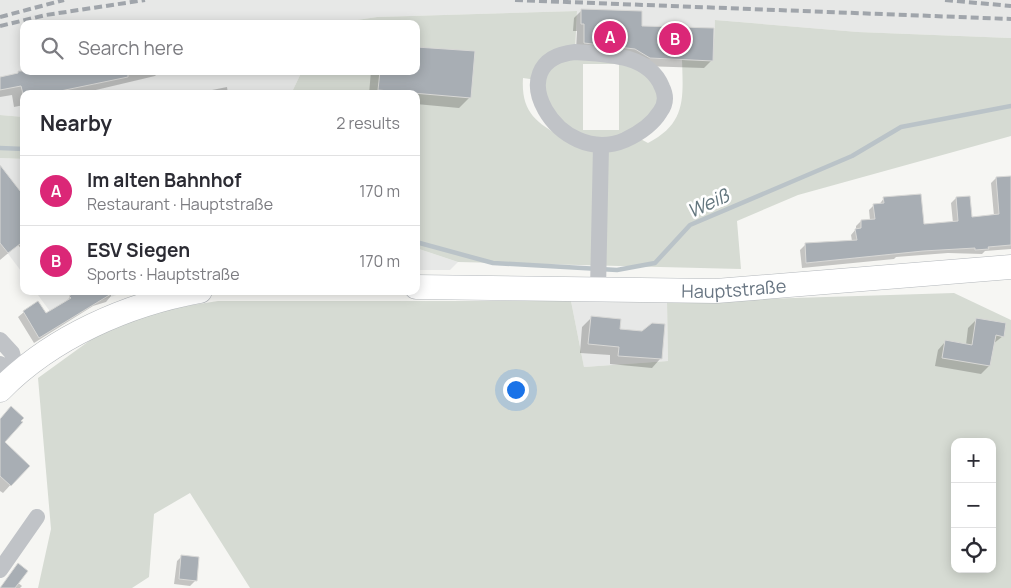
<!DOCTYPE html>
<html lang="en">
<head>
<meta charset="utf-8">
<style>
  :root { --surface:#fff; --page:#f2f2f3; --text:#2b2b33; --muted:#7c7c81; --line:#e1e1e2; --accent:#db2777 }
  body { margin:0; font-family:Manrope,sans-serif; background:var(--page); color:var(--text) }
  .controls { position:absolute; right:15px; bottom:15px; display:grid; overflow:hidden; border-radius:10px; box-shadow:0 2px 12px #0003 }
  .controls button { width:45px; height:45px; display:grid; place-items:center; padding:0; border:0; border-bottom:1px solid var(--line); background:var(--surface); color:var(--text); font:25px sans-serif }
  .you { position:absolute; left:515px; top:389px; width:18px; height:18px; margin:-12px; border:4px solid #fff; border-radius:50%; background:#1a73e8; box-shadow:0 0 0 8px #1a73e833 }
  .badge { display:grid; place-items:center; width:32px; height:32px; border-radius:50%; background:var(--accent); color:#fff; font-size:16px; font-weight:700 }
  .pin { position:absolute; translate:-50% -50%; border:2px solid #fff; box-shadow:0 1px 5px #0006 }
  .list { margin:0; padding:0; list-style:none }
  h2 { display:flex; justify-content:space-between; align-items:center; height:65px; margin:0; padding:0 20px; font-size:21px }
  h2 small { font-size:16px; font-weight:400; color:var(--muted) }
  .list li { display:grid; grid-template-columns:32px 1fr auto; gap:15px; align-items:center; box-sizing:border-box; height:70px; padding:0 20px; border-top:1px solid var(--line) }
  .list b { display:block; font-size:19px; white-space:nowrap }
  .list p { margin:0; font-size:16px; white-space:nowrap; color:var(--muted) }
  .list em { font-size:16px; font-style:normal; color:var(--muted) }
  .icon { flex:none; width:28px; height:28px; fill:none; stroke:currentColor; stroke-width:2; stroke-linecap:round; stroke-linejoin:round }
  .map { position:relative; flex:none; width:1011px; height:588px; overflow:hidden }
  .search { position:absolute; background:var(--surface); box-shadow:0 2px 12px #0003; left:20px; top:20px; width:400px; height:55px; display:flex; align-items:center; gap:12px; box-sizing:border-box; padding:0 18px; border-radius:10px; color:var(--muted); font-size:19px }
  .panel { position:absolute; background:var(--surface); box-shadow:0 2px 12px #0003; left:20px; top:90px; width:400px; height:205px; border-radius:10px }
  .map>svg:first-child { display:block }
  .built { fill:#e7e8e7 }
  .green { fill:#d6dbd3; fill-rule:evenodd }
  .shadow { fill:#0003 }
  .lines { fill:none; stroke-linecap:round; stroke-linejoin:round }
  .stream { stroke:#bac3c8; stroke-width:4.5 }
  .building { fill:#a8aeb4; stroke:#d8d8d6 }
  .secondary-casing { stroke:#b3b7bb; stroke-width:25 }
  .street { stroke:#c0c3c7; stroke-width:16 }
  .secondary { stroke:#fff; stroke-width:24 }
  .rail { stroke:#a0a5ab; stroke-width:4; stroke-dasharray:8 4; stroke-linecap:butt }
  .labels { text-anchor:middle; dominant-baseline:central; stroke-width:5; stroke-linejoin:round; paint-order:stroke }
  .street-label { font-size:18px; fill:#687582; stroke:#fff }
  .water-label { font-size:19px; font-style:italic; fill:#63767e; stroke:#fff }
</style>
</head>
<body>
<div class="map">
<svg width="1011" height="588" viewBox="0 0 1011 588">
  <rect width="100%" height="100%" fill="#f6f6f3"/>
  <path class="built" d="M0,0H1011V38L858,32L715,20L713,61L576,56L577,11L377,17L330,24H24V71H302L291,94H24V117L0,115Z
    M0,158L24,159V275L0,243Z
    M416,248L458,262L450,270H416Z
    M35,291H127L100,301L60,325Z
    M571,301L667,302L668,361L584,367Z"/>
  <path class="green" d="M577,11L575,52L625,58L665,92L635,136L648,143C687,123 683,97 682,59L713,60L715,20L858,32L1011,38V136L798,195L737,221L741,269L458,262L416,248V94H291L302,71H416V24H330L377,17ZM583,64H619V130H583ZM523,78L537,80L562,137C535,122 521,111 523,78Z
    M0,115L24,117V159L0,158Z
    M954,293L1011,320V588H250L190,493L154,514L149,577L132,588H38L51,529L38,378L96,336L155,311L218,301H571L584,367L668,361L667,302ZM955,442H992V569H955Z"/>
  <path class="shadow" d="M582,10L641,27L712,60L704,68L642,66L576,50L577,31H573L574,18Z
    M32,71H171L159,72L155,76L79,94H24V105L14,107L12,95L0,97V78Z
    M371,71H416L470,97L459,108L416,104V94H369Z
    M227,87L228,94H192Z
    M0,167L24,198V252L18,245L0,260Z
    M1011,177V249L985,251L982,254L948,253L896,257L894,259L802,268L800,250L805,245L852,241L851,235L856,229V226L861,221L870,220L869,210L874,205H879L884,198L923,226L953,223L951,203L956,198L970,218L994,216L991,183L996,178Z
    M111,291V296L106,302L93,306L34,343L18,317L24,312L45,315L65,303L70,297Z
    M591,318L619,331L643,332L660,359L652,368L610,364V355L580,353L582,327Z
    M976,320L1003,336L993,344L989,366L981,374L935,366L938,350L945,342L966,345L968,328Z
    M0,446L28,466L3,493L0,491Z
    M182,556L195,581L190,586L174,584L177,561Z
    M18,565L17,582L22,586L20,588H0Z"/>
  <g class="lines">
    <path class="stream" d="M0,148L24,149
      M416,242L493,263L617,270L655,263L690,225L852,156L901,127L1011,106"/>
  </g>
  <path class="building" d="M581,9L642,11V26L714,28L713,61L650,58L635,49L584,43V24H581Z
    M416,47L475,51L471,98L378,90L380,71H416Z
    M18,71H128V77L46,94H23L21,86L0,90V77L18,73Z
    M0,165L24,196V241L8,253L0,243Z
    M1011,176V245L988,247L989,249L975,250V248L923,251L806,263L805,243L857,240L855,229L861,228V220L875,219L873,204L884,203L883,197L921,194L924,224L958,221L956,197L970,196L972,217L999,214L996,177Z
    M76,291H116L39,338L23,311L38,301L46,313L71,298L69,296Z
    M591,316L621,319L620,329L642,331L652,323L665,324L662,359L618,356L619,347L588,344Z
    M976,318L1006,323L1004,337L996,335L990,366L942,358L945,340L972,345Z
    M11,406L24,418L21,421L23,422L5,442L30,466L11,486L0,476V419Z
    M181,555L199,557L197,581L179,579Z
    M18,563L28,571L15,588H0Z"/>
  <g class="lines">
    <g class="secondary-casing">
      <g id="secondary">
        <path id="s1" d="M416,287L716,291L1011,267"/>
        <path d="M0,390C52,337 128,304 200,291"/>
      </g>
    </g>
    <path class="street" d="M575,52C605,54 649,54 662,87C666,95 666,104 660,112C652,125 638,134 625,140C558,169 496,60 575,52Z
      M598,290L601,146
      M0,340L12,353L17,373
      M0,364L17,373
      M0,570L37,517"/>
    <use href="#secondary" class="secondary"/>
    <path class="rail" d="M515,0L1011,19
      M945,0L1011,6
      M0,17L64,0
      M0,26L46,15L145,0"/>
  </g>
  <g class="labels">
    <g class="street-label">
      <text stroke="none"><textPath href="#s1" startOffset="318">Hauptstraße</textPath></text>
    </g>
    <g class="water-label">
      <text transform="translate(708 203) rotate(-25)">Weiß</text>
    </g>
  </g>
</svg>
<div class="controls">
<button>+</button>
<button>−</button>
<button><svg class="icon" aria-label="locate" viewBox="0 0 24 24"><circle cx="12" cy="12" r="6"/><path d="M12 2v4M12 18v4M2 12h4M18 12h4"/></svg></button>
</div>
<div class="you"></div>
<div class="pin badge" style="left:610px;top:37px">A</div>
<div class="pin badge" style="left:675px;top:39px">B</div>
<div class="search"><svg class="icon" aria-label="search" viewBox="0 0 24 24"><circle cx="10" cy="10" r="6"/><path d="M15 15l6 6"/></svg>Search here</div>
<section class="panel">
<h2>Nearby<small>2 results</small></h2>
<ul class="list">
<li><span class="badge">A</span><div><b>Im alten Bahnhof</b><p>Restaurant · Hauptstraße</p></div><em>170 m</em></li>
<li><span class="badge">B</span><div><b>ESV Siegen</b><p>Sports · Hauptstraße</p></div><em>170 m</em></li>
</ul>
</section>
</div>
</body>
</html>
